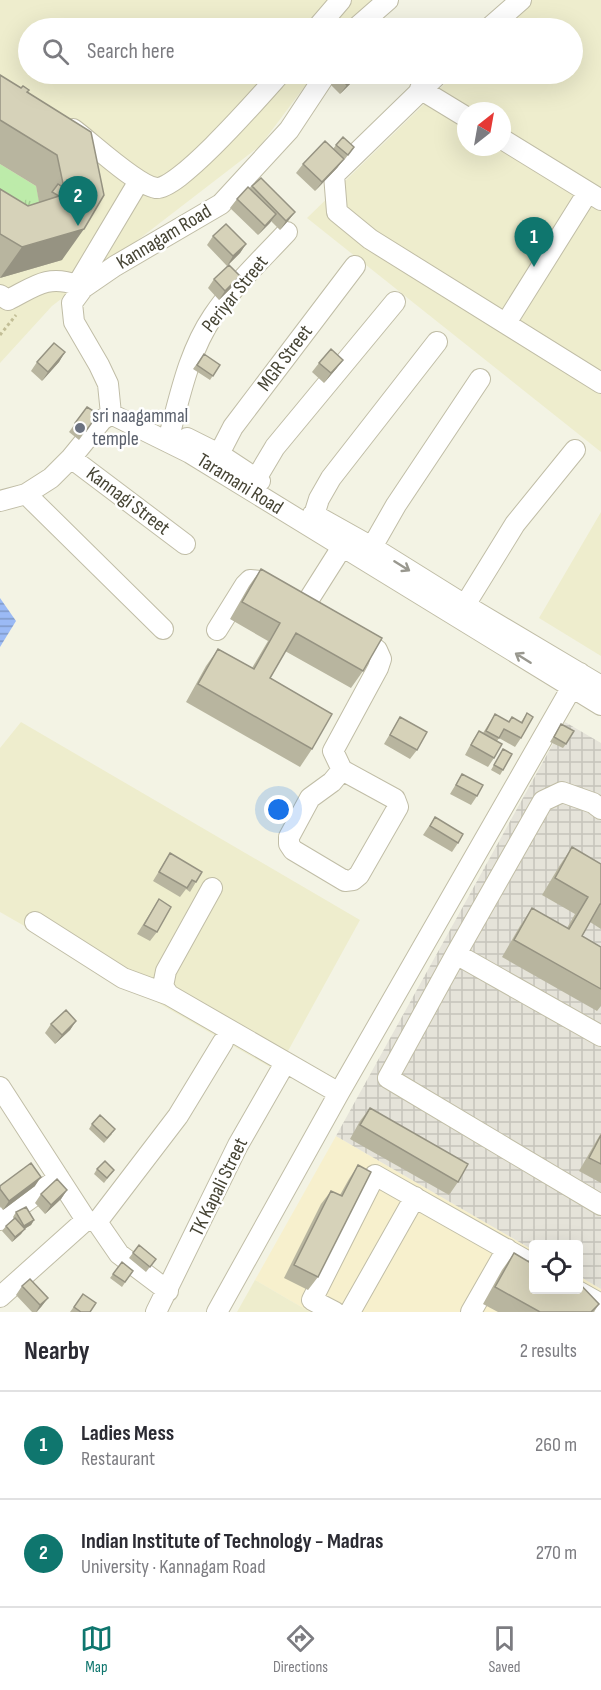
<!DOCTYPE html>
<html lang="en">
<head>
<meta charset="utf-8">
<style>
  :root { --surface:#fff; --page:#f7f7f7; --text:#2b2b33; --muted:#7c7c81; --line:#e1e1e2; --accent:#0f766e }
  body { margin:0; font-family:"Sofia Sans Condensed",sans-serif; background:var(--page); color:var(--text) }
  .controls { position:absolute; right:18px; bottom:18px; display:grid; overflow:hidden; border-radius:6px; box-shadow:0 6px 24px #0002 }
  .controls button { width:54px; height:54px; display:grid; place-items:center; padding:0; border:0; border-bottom:2px solid var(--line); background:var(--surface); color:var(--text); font:30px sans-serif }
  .compass { position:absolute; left:457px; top:102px; width:54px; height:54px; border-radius:50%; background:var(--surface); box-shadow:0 6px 24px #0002; rotate:31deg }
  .you { position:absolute; left:279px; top:810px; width:21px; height:21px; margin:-15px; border:4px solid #fff; border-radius:50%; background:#1a73e8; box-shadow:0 0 0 9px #1a73e833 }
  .badge { display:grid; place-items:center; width:39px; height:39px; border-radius:50%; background:var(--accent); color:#fff; font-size:20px; font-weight:700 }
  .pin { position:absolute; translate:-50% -50px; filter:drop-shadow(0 2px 3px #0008) }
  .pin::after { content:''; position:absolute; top:32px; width:21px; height:18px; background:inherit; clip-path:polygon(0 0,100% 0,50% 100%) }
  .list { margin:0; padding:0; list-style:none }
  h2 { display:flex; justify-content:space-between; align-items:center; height:78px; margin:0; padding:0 24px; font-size:26px }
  h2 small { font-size:20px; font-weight:400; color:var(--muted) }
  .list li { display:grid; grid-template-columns:39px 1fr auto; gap:18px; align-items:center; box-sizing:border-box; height:108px; padding:0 24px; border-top:2px solid var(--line) }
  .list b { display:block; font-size:22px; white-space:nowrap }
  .list p { margin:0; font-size:20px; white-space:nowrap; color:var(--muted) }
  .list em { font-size:20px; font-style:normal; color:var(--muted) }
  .icon { flex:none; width:33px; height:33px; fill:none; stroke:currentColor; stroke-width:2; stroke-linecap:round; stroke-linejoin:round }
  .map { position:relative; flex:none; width:601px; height:1312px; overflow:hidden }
  .search { position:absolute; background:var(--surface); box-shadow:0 6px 24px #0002; left:18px; right:18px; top:18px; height:66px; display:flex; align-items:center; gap:15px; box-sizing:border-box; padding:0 21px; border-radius:33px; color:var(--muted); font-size:22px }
  .sheet { height:294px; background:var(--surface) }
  nav { display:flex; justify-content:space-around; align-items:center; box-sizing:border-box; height:84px; border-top:2px solid var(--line); background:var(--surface); font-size:16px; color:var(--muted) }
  nav a { display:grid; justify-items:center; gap:3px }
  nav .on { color:var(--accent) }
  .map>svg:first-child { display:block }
  .commercial { fill:#f7f0cd }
  .industrial { fill:url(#industrial-grid) }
  .education { fill:#eeedcd; fill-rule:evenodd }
  .grass { fill:url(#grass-tufts) }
  .pitch { fill:#bdebaa }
  .water { fill:url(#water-rules) }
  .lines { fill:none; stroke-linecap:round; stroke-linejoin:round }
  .minor-casing { stroke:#c0bda6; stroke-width:22 }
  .path { stroke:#c2be96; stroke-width:3; stroke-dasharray:3 3; stroke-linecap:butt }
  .minor { stroke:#fff; stroke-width:20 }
  .wall { fill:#b8b59f }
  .shaded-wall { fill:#969382 }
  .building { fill:#d6d2b9; stroke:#969382; stroke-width:1.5 }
  .oneway { stroke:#99988f }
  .worship-dot { fill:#6b7280; stroke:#fff; stroke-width:2 }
  .labels { text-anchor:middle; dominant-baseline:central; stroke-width:5; stroke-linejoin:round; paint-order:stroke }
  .street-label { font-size:20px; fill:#464434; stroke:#fff }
  .worship-label { font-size:20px; fill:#5b616d; stroke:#fff; text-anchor:start }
</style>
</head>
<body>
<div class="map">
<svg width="601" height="1312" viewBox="0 0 601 1312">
  <defs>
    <pattern id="industrial-grid" width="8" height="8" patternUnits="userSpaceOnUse" patternTransform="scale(1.5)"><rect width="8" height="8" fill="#e5e3d9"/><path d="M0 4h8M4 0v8" fill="none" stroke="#c6c4bb"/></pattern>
    <pattern id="grass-tufts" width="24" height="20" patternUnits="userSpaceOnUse" patternTransform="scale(1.5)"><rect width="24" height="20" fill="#bdebaa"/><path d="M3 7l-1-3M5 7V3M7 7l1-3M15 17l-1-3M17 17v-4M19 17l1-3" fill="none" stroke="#a4cb93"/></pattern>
    <pattern id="water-rules" width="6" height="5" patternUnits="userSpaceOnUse" patternTransform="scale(1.5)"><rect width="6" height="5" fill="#9bbaf5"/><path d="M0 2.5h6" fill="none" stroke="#8099c7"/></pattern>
  </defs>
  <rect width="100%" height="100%" fill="#f3f3e4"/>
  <path class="commercial" d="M336,1136L533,1250L534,1290H578L579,1276L601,1289V1312H310L255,1280Z"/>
  <path class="industrial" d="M565,722L601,743V1289L579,1276L578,1244H534L533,1250L336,1136Z"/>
  <path class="education" d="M0,0H374L348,28H28V74H314L260,146L52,306L0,363Z
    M531,0H601V452L307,218L455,74H572V28H502ZM466,111H502V147H466Z
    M601,512V656L539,618Z
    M21,722L360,920L277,1071L0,912V748Z
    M255,1280L310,1312H237Z"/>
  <path class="grass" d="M0,164L36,186L43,218L0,232Z"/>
  <path class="pitch" d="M0,176L29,194L8,229L0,224Z"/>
  <path class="water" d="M0,598L16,621L0,647Z"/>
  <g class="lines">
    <g class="minor-casing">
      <path id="minor" d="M317,28L341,0
        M356,28L388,0
        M489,28L521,0
        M438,74L334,175L337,212L370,239L601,383
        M420,89L466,117
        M73,129C91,142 136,185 156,188C178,191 262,94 280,74
        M502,139L601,200
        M0,295L8,300C34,287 47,274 77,285L139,181
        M506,323L588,192
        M111,414L190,453L601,705
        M111,414L108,384L99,365L74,322L72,303L83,288L115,266L221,204L289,130L326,74
        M171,429C181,391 190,350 213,316C233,286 262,259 287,232
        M187,438L219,454L260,481
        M219,454L233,427L355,266
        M71,458L185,544
        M256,479L275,447L395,302
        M26,494L163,629
        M0,501L26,494L51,478L71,458L102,420L111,414
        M313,514L372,547L465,605L601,686
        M314,515L319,499L331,478L437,342
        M372,547L396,505L480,379
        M465,605L515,524L575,450
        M217,630L245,585L250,580L260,581L304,607L342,547
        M342,770L395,799L398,807L359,875L353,880L345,881L293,850L289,844V837L310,798L332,782L342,770L333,751L378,668L381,659L377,650L353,636
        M601,809L593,803L562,792L543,801L456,954L388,1078L601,1205
        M212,888L166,971L163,986L169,995L339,1093
        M35,922L123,978L169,995
        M456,954L601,1036
        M0,1087L86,1220L97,1222L119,1254L168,1291
        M0,1220L59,1178
        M97,1222L178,1116L223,1042
        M576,1290L601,1304
        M0,1297L86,1220
        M156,1312L238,1145L285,1063
        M217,1312L339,1093L580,673
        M335,1312L312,1300L375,1175L534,1265
        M350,1312L415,1197
        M471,1312L507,1249"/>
    </g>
    <path class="path" d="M0,335L16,315"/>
    <use href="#minor" class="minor"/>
  </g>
  <path class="wall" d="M0,75L91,132L62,260L0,278V189L28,206L39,202L36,186L0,164Z
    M337,75L355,79L340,94L331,85Z
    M336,145L354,147L345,159L340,156L344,159L337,168L315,191L296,173L303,164L333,149Z
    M252,186L295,212L288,221L280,230L271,221L258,235L230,208L237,199L250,189Z
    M213,236L246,244L240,253L227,266L207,245Z
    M240,276L234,285L219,300L208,288L214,279Z
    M65,352L59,362L42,381L31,371L37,362Z
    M204,354L220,365L210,380L193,369Z
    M343,360L336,369L324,383L312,372L319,363Z
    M87,407L98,414L79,440L69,432Z
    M261,569L363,671L351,688L285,651L270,678L312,749L300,767L186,702L206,666L218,649L252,668L268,641L230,619L249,586Z
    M527,713L521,738L515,747L499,738L497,741L494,758L488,767L465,755L473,740L479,731L483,733L495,714L509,722H521Z
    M400,717L417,750L410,759L384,744Z
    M561,724L566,744L563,748L550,742Z
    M503,749V770L500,775L491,770Z
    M462,774L477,796L471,805L450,794Z
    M435,817L458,843L452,852L423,835Z
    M572,847L601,864V929L590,922L582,936L601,947V1006L597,1011L502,957L520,926L532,908L567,928L575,914L542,895L560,865Z
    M170,853L196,882L190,892L186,889L180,897L153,881Z
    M159,899L157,932L150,941L137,934Z
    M76,1021L70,1030L55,1044L45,1033L51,1024Z
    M370,1108L458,1182L449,1195L350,1139L360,1121Z
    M92,1124L112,1134L104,1143L89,1129Z
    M601,1133V1183L579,1171Z
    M358,1165L318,1277L308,1290L284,1278L321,1204L331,1191L340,1195L349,1179Z
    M97,1169L114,1170L104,1183L94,1174Z
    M0,1186H35L3,1210L0,1206Z
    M67,1190L61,1199L45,1214L35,1203L41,1194Z
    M16,1212L34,1220L31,1225L24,1229L21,1234L12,1242L2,1231L6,1226L14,1219L13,1217Z
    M139,1245L156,1259L146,1272L129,1258Z
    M514,1253L528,1261L534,1254L599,1304L594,1312H498L483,1304L502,1270Z
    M122,1262L133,1271L122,1287L110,1278Z
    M22,1286L48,1298L41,1307L37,1312H32L16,1295Z
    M83,1294L90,1312H70Z"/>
  <path class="shaded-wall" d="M358,74H359L355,79L340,94L347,85Z
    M344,159L337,168L315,191L322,182Z
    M295,212L288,221L280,230L286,221Z
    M276,214L270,223L258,235L265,226Z
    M84,229L62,260L0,278L22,247Z
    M246,244L240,253L227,266L233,256Z
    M240,276L234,285L219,300L225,291Z
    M65,352L59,362L42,381L48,372Z
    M343,360L336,369L324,383L331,373Z
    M76,1021L70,1030L55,1044L62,1035Z
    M41,1177L35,1186L3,1210L9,1201Z
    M67,1190L61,1199L45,1214L51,1205Z
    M34,1220L31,1225L21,1231L24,1226Z
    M25,1229L21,1234L12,1242L15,1237Z
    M48,1298L41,1307L36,1312L40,1305Z"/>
  <path class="building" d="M339,74H358L347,85L337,75Z
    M0,75L21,88L23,86L29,90L27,92L91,132L104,195L84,229L22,247L0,234V189L28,206L59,196L52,192L58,184L64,188L57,155L0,120Z
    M343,137L354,147L348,155L336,145Z
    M325,141L344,159L322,182L303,164Z
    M261,178L295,212L286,221L252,186Z
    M248,187L276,214L265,226L237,199Z
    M226,224L246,244L233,256L213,236Z
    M229,265L240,276L225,291L214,279Z
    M54,343L65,352L48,372L37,362Z
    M331,349L343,360L331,373L319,363Z
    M204,354L220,365L213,376L197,365Z
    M87,407L98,414L86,431L75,423Z
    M261,569L382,638L363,671L296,633L270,678L332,714L312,749L198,684L218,649L254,669L280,623L242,602Z
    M527,713L533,717L521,738L504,729L499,738L486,731L495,714L509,722L512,717L522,723Z
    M400,717L427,732L417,750L390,735Z
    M561,724L574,731L566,744L554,737Z
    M479,731L502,744L494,758L471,745Z
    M503,749L512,754L503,770L494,765Z
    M462,774L483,785L477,796L456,785Z
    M435,817L463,834L458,843L430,826Z
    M572,847L601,864V904H600L582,936L601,947V989L514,940L532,908L569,929L588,897L555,878Z
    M170,853L202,872L196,882L192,880L187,888L159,872Z
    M159,899L171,907L157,932L144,925Z
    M66,1010L76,1021L62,1035L51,1024Z
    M370,1108L468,1164L458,1182L360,1125Z
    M100,1115L115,1129L107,1138L92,1124Z
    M601,1135V1164L589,1158Z
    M105,1161L114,1170L107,1178L97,1169Z
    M31,1163L41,1177L9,1201L0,1189V1186Z
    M358,1165L371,1172L318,1277L294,1265L331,1191L342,1196Z
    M57,1179L67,1190L51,1205L41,1194Z
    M26,1207L34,1220L24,1226L16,1212Z
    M15,1218L25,1229L15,1237L6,1226Z
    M139,1245L156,1259L150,1267L133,1253Z
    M514,1253L529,1262L534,1254V1290H579V1283L599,1304L591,1312H540L495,1287Z
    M122,1262L133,1271L125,1282L113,1274Z
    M30,1279L48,1298L40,1305L22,1286Z
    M83,1294L96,1303L90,1312H81L74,1307Z"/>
  <defs><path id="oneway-shaft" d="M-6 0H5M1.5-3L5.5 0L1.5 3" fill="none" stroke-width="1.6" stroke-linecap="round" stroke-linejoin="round" transform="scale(1.5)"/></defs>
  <g class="oneway">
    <use href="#oneway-shaft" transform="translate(402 566) rotate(32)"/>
    <use href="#oneway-shaft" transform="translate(523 658) rotate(-148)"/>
  </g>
  <circle class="worship-dot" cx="80" cy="428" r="6"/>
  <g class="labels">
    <g class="street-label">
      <text transform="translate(164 237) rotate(-31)">Kannagam Road</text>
      <text transform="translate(235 294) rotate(-51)">Periyar Street</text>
      <text transform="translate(285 358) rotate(-53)">MGR Street</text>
      <text transform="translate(240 484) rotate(32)">Taramani Road</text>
      <text transform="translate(128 501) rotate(37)">Kannagi Street</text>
      <text transform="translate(219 1187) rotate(-64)">TK Kapali Street</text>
    </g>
    <g class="worship-label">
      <text x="92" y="416">sri naagammal<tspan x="92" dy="23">temple</tspan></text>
    </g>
  </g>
</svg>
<div class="controls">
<button><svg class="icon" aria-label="locate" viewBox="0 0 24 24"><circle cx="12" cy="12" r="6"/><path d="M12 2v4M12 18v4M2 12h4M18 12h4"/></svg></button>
</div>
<svg class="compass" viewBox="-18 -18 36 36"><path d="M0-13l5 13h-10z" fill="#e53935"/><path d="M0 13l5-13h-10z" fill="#7c7c81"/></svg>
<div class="you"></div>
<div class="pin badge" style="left:534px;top:267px">1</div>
<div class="pin badge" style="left:78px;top:226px">2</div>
<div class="search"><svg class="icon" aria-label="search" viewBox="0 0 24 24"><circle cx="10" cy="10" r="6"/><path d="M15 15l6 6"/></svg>Search here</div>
</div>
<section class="sheet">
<h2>Nearby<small>2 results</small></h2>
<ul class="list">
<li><span class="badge">1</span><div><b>Ladies Mess</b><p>Restaurant</p></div><em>260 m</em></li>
<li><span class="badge">2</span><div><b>Indian Institute of Technology - Madras</b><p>University · Kannagam Road</p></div><em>270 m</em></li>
</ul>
</section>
<nav>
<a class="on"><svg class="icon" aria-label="map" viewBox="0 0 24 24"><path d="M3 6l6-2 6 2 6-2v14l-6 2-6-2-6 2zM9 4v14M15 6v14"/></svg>Map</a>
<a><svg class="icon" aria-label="directions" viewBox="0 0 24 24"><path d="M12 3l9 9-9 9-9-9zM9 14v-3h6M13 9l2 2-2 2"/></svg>Directions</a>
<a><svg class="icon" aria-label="saved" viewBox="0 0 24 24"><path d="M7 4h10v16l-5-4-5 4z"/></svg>Saved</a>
</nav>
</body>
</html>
